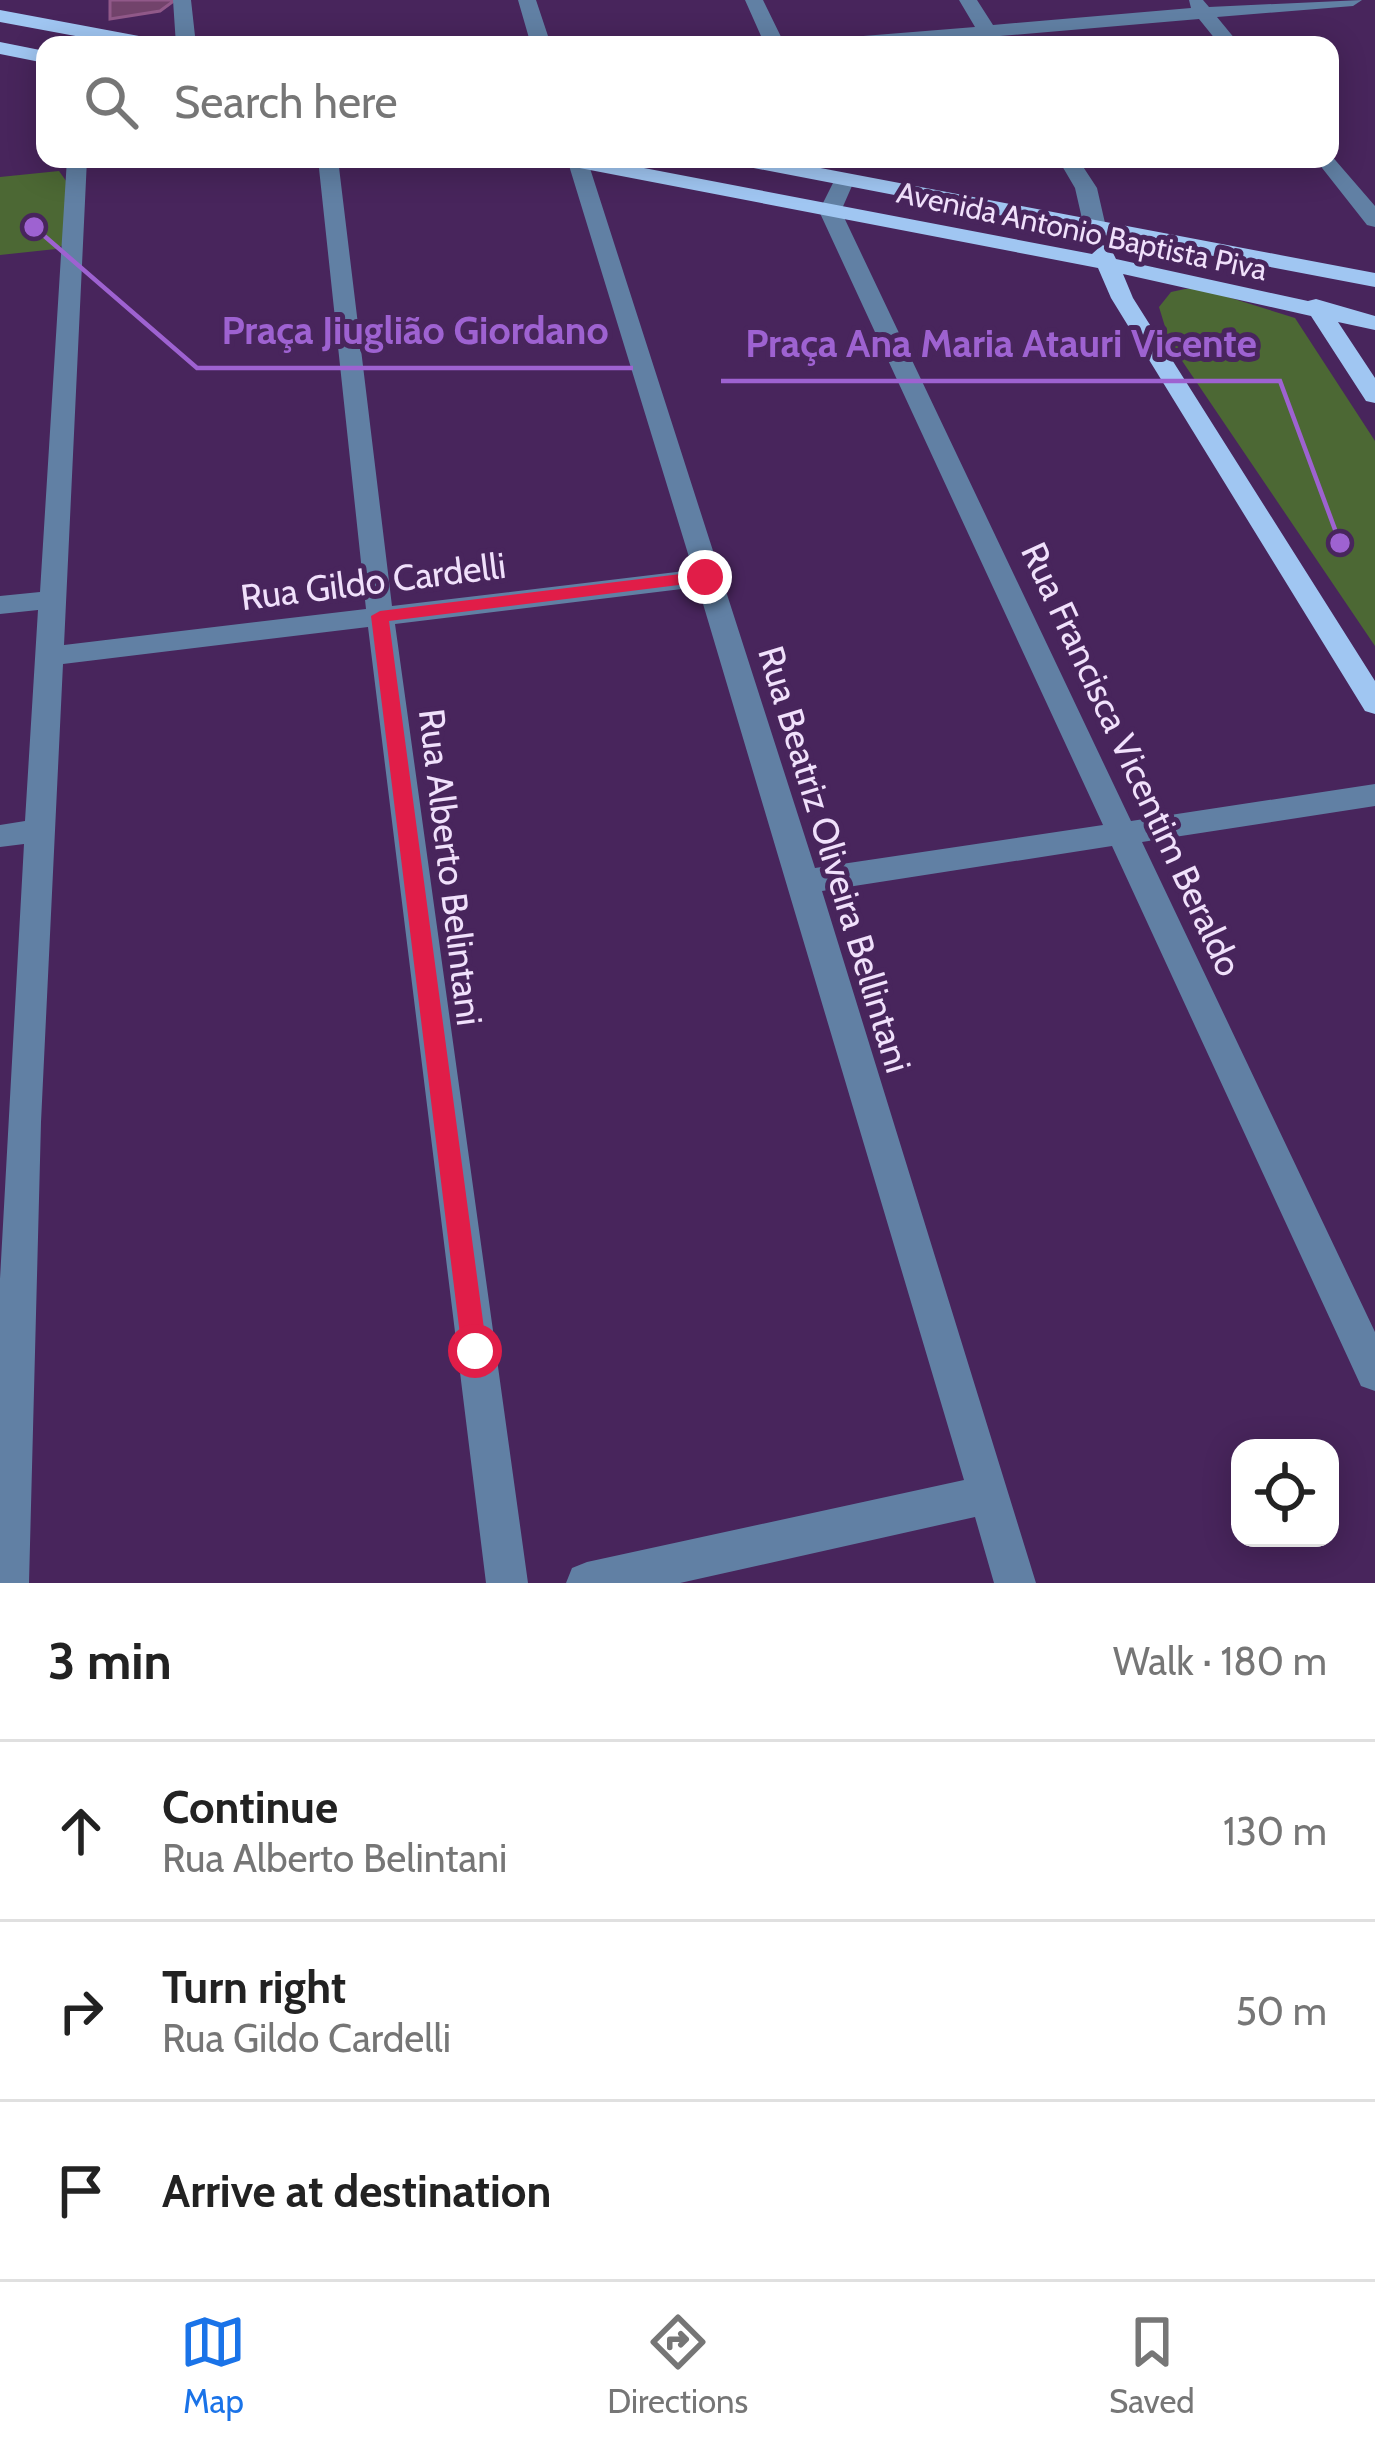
<!DOCTYPE html>
<html lang="en">
<head>
<meta charset="utf-8">
<style>
  :root { --surface:#fff; --page:#f2f2f2; --text:#222; --muted:#767676; --line:#e0e0e0; --accent:#1a73e8 }
  body { margin:0; font-family:Cabin,sans-serif; background:var(--page); color:var(--text) }
  .controls { position:absolute; right:36px; bottom:36px; display:grid; overflow:hidden; border-radius:24px; box-shadow:0 6px 30px #0003 }
  .controls button { width:108px; height:108px; display:grid; place-items:center; padding:0; border:0; border-bottom:3px solid var(--line); background:var(--surface); color:var(--text); font:60px sans-serif }
  .stop { position:absolute; width:36px; height:36px; margin:-27px; border:9px solid #e11d48; border-radius:50%; background:#fff }
  .stop.end { background:#e11d48; border-color:#fff; box-shadow:0 3px 12px #0008 }
  .list { margin:0; padding:0; list-style:none }
  h2 { display:flex; justify-content:space-between; align-items:center; height:156px; margin:0; padding:0 48px; font-size:51px }
  h2 small { font-size:39px; font-weight:400; color:var(--muted) }
  .list li { display:grid; grid-template-columns:78px 1fr auto; gap:36px; align-items:center; box-sizing:border-box; height:180px; padding:0 48px; border-top:3px solid var(--line) }
  .list b { display:block; font-size:45px; white-space:nowrap }
  .list p { margin:0; font-size:39px; white-space:nowrap; color:var(--muted) }
  .list em { font-size:39px; font-style:normal; color:var(--muted) }
  .icon { flex:none; width:66px; height:66px; fill:none; stroke:currentColor; stroke-width:2; stroke-linecap:round; stroke-linejoin:round }
  .map { position:relative; flex:none; width:1375px; height:1583px; overflow:hidden }
  .search { position:absolute; background:var(--surface); box-shadow:0 6px 30px #0003; left:36px; right:36px; top:36px; height:132px; display:flex; align-items:center; gap:30px; box-sizing:border-box; padding:0 42px; border-radius:24px; color:var(--muted); font-size:45px }
  .sheet { height:696px; background:var(--surface) }
  nav { display:flex; justify-content:space-around; align-items:center; box-sizing:border-box; height:168px; border-top:3px solid var(--line); background:var(--surface); font-size:33px; color:var(--muted) }
  nav a { display:grid; justify-items:center; gap:6px }
  nav .on { color:var(--accent) }
  .map>svg:first-child { display:block }
  .green { fill:#4c6834 }
  .building { fill:#72436b; stroke:#915989; stroke-width:3 }
  .lines { fill:none; stroke-linecap:round; stroke-linejoin:round }
  .minor { fill:#6180a4; fill-rule:evenodd }
  .major { fill:#a0c6f2; fill-rule:evenodd }
  .route { fill:#e11d48 }
  .labels { text-anchor:middle; dominant-baseline:central; stroke-width:10; stroke-linejoin:round; paint-order:stroke }
  .far-street-label { font-size:30px; fill:#f0e0fb; stroke:#48255c }
  .street-label { font-size:36px; fill:#f0e0fb; stroke:#48255c }
  .leader { fill:none; stroke:#9e62d1; stroke-width:4.5 }
  .callout-dot { fill:#9e62d1; stroke:#48255c; stroke-width:4.5 }
  .callout-label { font-size:39px; text-anchor:middle; font-weight:bold; fill:#9e62d1; stroke:#48255c; stroke-width:10; stroke-linejoin:round; paint-order:stroke }
</style>
</head>
<body>
<div class="map">
<svg width="1375" height="1583" viewBox="0 0 1375 1583">
  <rect width="100%" height="100%" fill="#48255c"/>
  <path class="green" d="M59,171L69,185L66,243L56,249L0,255V177Z
    M1185,289H1202L1295,318L1375,441V646L1170,343L1159,307L1171,292Z"/>
  <path class="building" d="M110,0H175L160,11L110,19Z"/>
  <g class="lines">
    <path class="minor" d="M173,0H191L196,45H176Z
      M518,0H536L551,45H531Z
      M745,0H763L785,45H765Z
      M959,0H977L993,25L1191,8L1189,0H1203L1209,7L1362,0L1353,6L1217,17L1240,45H1220L1199,19L1000,36L1006,45H986L982,37L816,45L826,39L975,27Z
      M1330,154L1375,206V227L1367,225L1315,159H1330Z
      M67,159H87L64,645L366,609L318,159H338L392,606L693,570L567,159H587L815,868L1103,825L819,211L837,175H851L855,179L841,211L1131,821L1375,784V806L1142,842L1375,1332V1391L1361,1386L1112,846L822,891L1036,1583H994L975,1517L680,1583H566L572,1568L587,1562L964,1480L698,587L395,624L528,1583H486L368,627L63,664L41,1122L29,1583H0V1279L24,844L0,847V825L25,821L38,610L0,614V596L40,592Z
      M1058,159H1078L1097,188L1105,223L1102,228L1094,230L1083,223L1075,188Z"/>
    <path class="major" d="M0,10L155,39L165,45H124L0,22Z
      M0,42L45,51V63L0,54Z
      M554,159H597L1092,254L1102,245L1110,247L1116,259L1308,301L1316,299L1375,316V330L1338,322L1375,378V403L1366,401L1311,316L1123,274L1133,298L1375,681V714L1365,711L1111,298L1098,268L564,165Z
      M728,159H773L1375,273V287L738,165Z"/>
  </g>
  <path class="route" d="M705,571L713,577L711,581L389,621L487,1351L475,1362L462,1351L371,616L380,611Z"/>
  <g class="labels">
    <g class="far-street-label">
      <text transform="translate(1082 231) rotate(12)">Avenida Antonio Baptista Piva</text>
    </g>
    <g class="street-label">
      <text transform="translate(373 581) rotate(-7)">Rua Gildo Cardelli</text>
      <text transform="translate(1132 759) rotate(65)">Rua Francisca Vicentim Beraldo</text>
      <text transform="translate(835 859) rotate(73)">Rua Beatriz Oliveira Bellintani</text>
      <text transform="translate(451 867) rotate(83)">Rua Alberto Belintani</text>
    </g>
  </g>
  <path class="leader" d="M34 227L197 368H633M1340 543L1280 381H721"/>
  <g class="callout-dot">
    <circle cx="34" cy="227" r="12"/>
    <circle cx="1340" cy="543" r="12"/>
  </g>
  <g class="callout-label">
    <text x="415" y="344">Praça Jiuglião Giordano</text>
    <text x="1001" y="357">Praça Ana Maria Atauri Vicente</text>
  </g>
</svg>
<div class="controls">
<button><svg class="icon" aria-label="locate" viewBox="0 0 24 24"><circle cx="12" cy="12" r="6"/><path d="M12 2v4M12 18v4M2 12h4M18 12h4"/></svg></button>
</div>
<div class="stop" style="left:475px;top:1351px"></div>
<div class="stop end" style="left:705px;top:577px"></div>
<div class="search"><svg class="icon" aria-label="search" viewBox="0 0 24 24"><circle cx="10" cy="10" r="6"/><path d="M15 15l6 6"/></svg>Search here</div>
</div>
<section class="sheet">
<h2>3 min<small>Walk · 180 m</small></h2>
<ul class="list">
<li><svg class="icon" aria-label="ahead" viewBox="0 0 24 24"><path d="M12 20V5M6 11l6-6 6 6"/></svg><div><b>Continue</b><p>Rua Alberto Belintani</p></div><em>130 m</em></li>
<li><svg class="icon" aria-label="right" viewBox="0 0 24 24"><path d="M7 20v-9h11M14 6l5 5-5 5"/></svg><div><b>Turn right</b><p>Rua Gildo Cardelli</p></div><em>50 m</em></li>
<li><svg class="icon" aria-label="arrive" viewBox="0 0 24 24"><path d="M6 21V4h12l-3 4 3 4H6"/></svg><div><b>Arrive at destination</b></div></li>
</ul>
</section>
<nav>
<a class="on"><svg class="icon" aria-label="map" viewBox="0 0 24 24"><path d="M3 6l6-2 6 2 6-2v14l-6 2-6-2-6 2zM9 4v14M15 6v14"/></svg>Map</a>
<a><svg class="icon" aria-label="directions" viewBox="0 0 24 24"><path d="M12 3l9 9-9 9-9-9zM9 14v-3h6M13 9l2 2-2 2"/></svg>Directions</a>
<a><svg class="icon" aria-label="saved" viewBox="0 0 24 24"><path d="M7 4h10v16l-5-4-5 4z"/></svg>Saved</a>
</nav>
</body>
</html>
